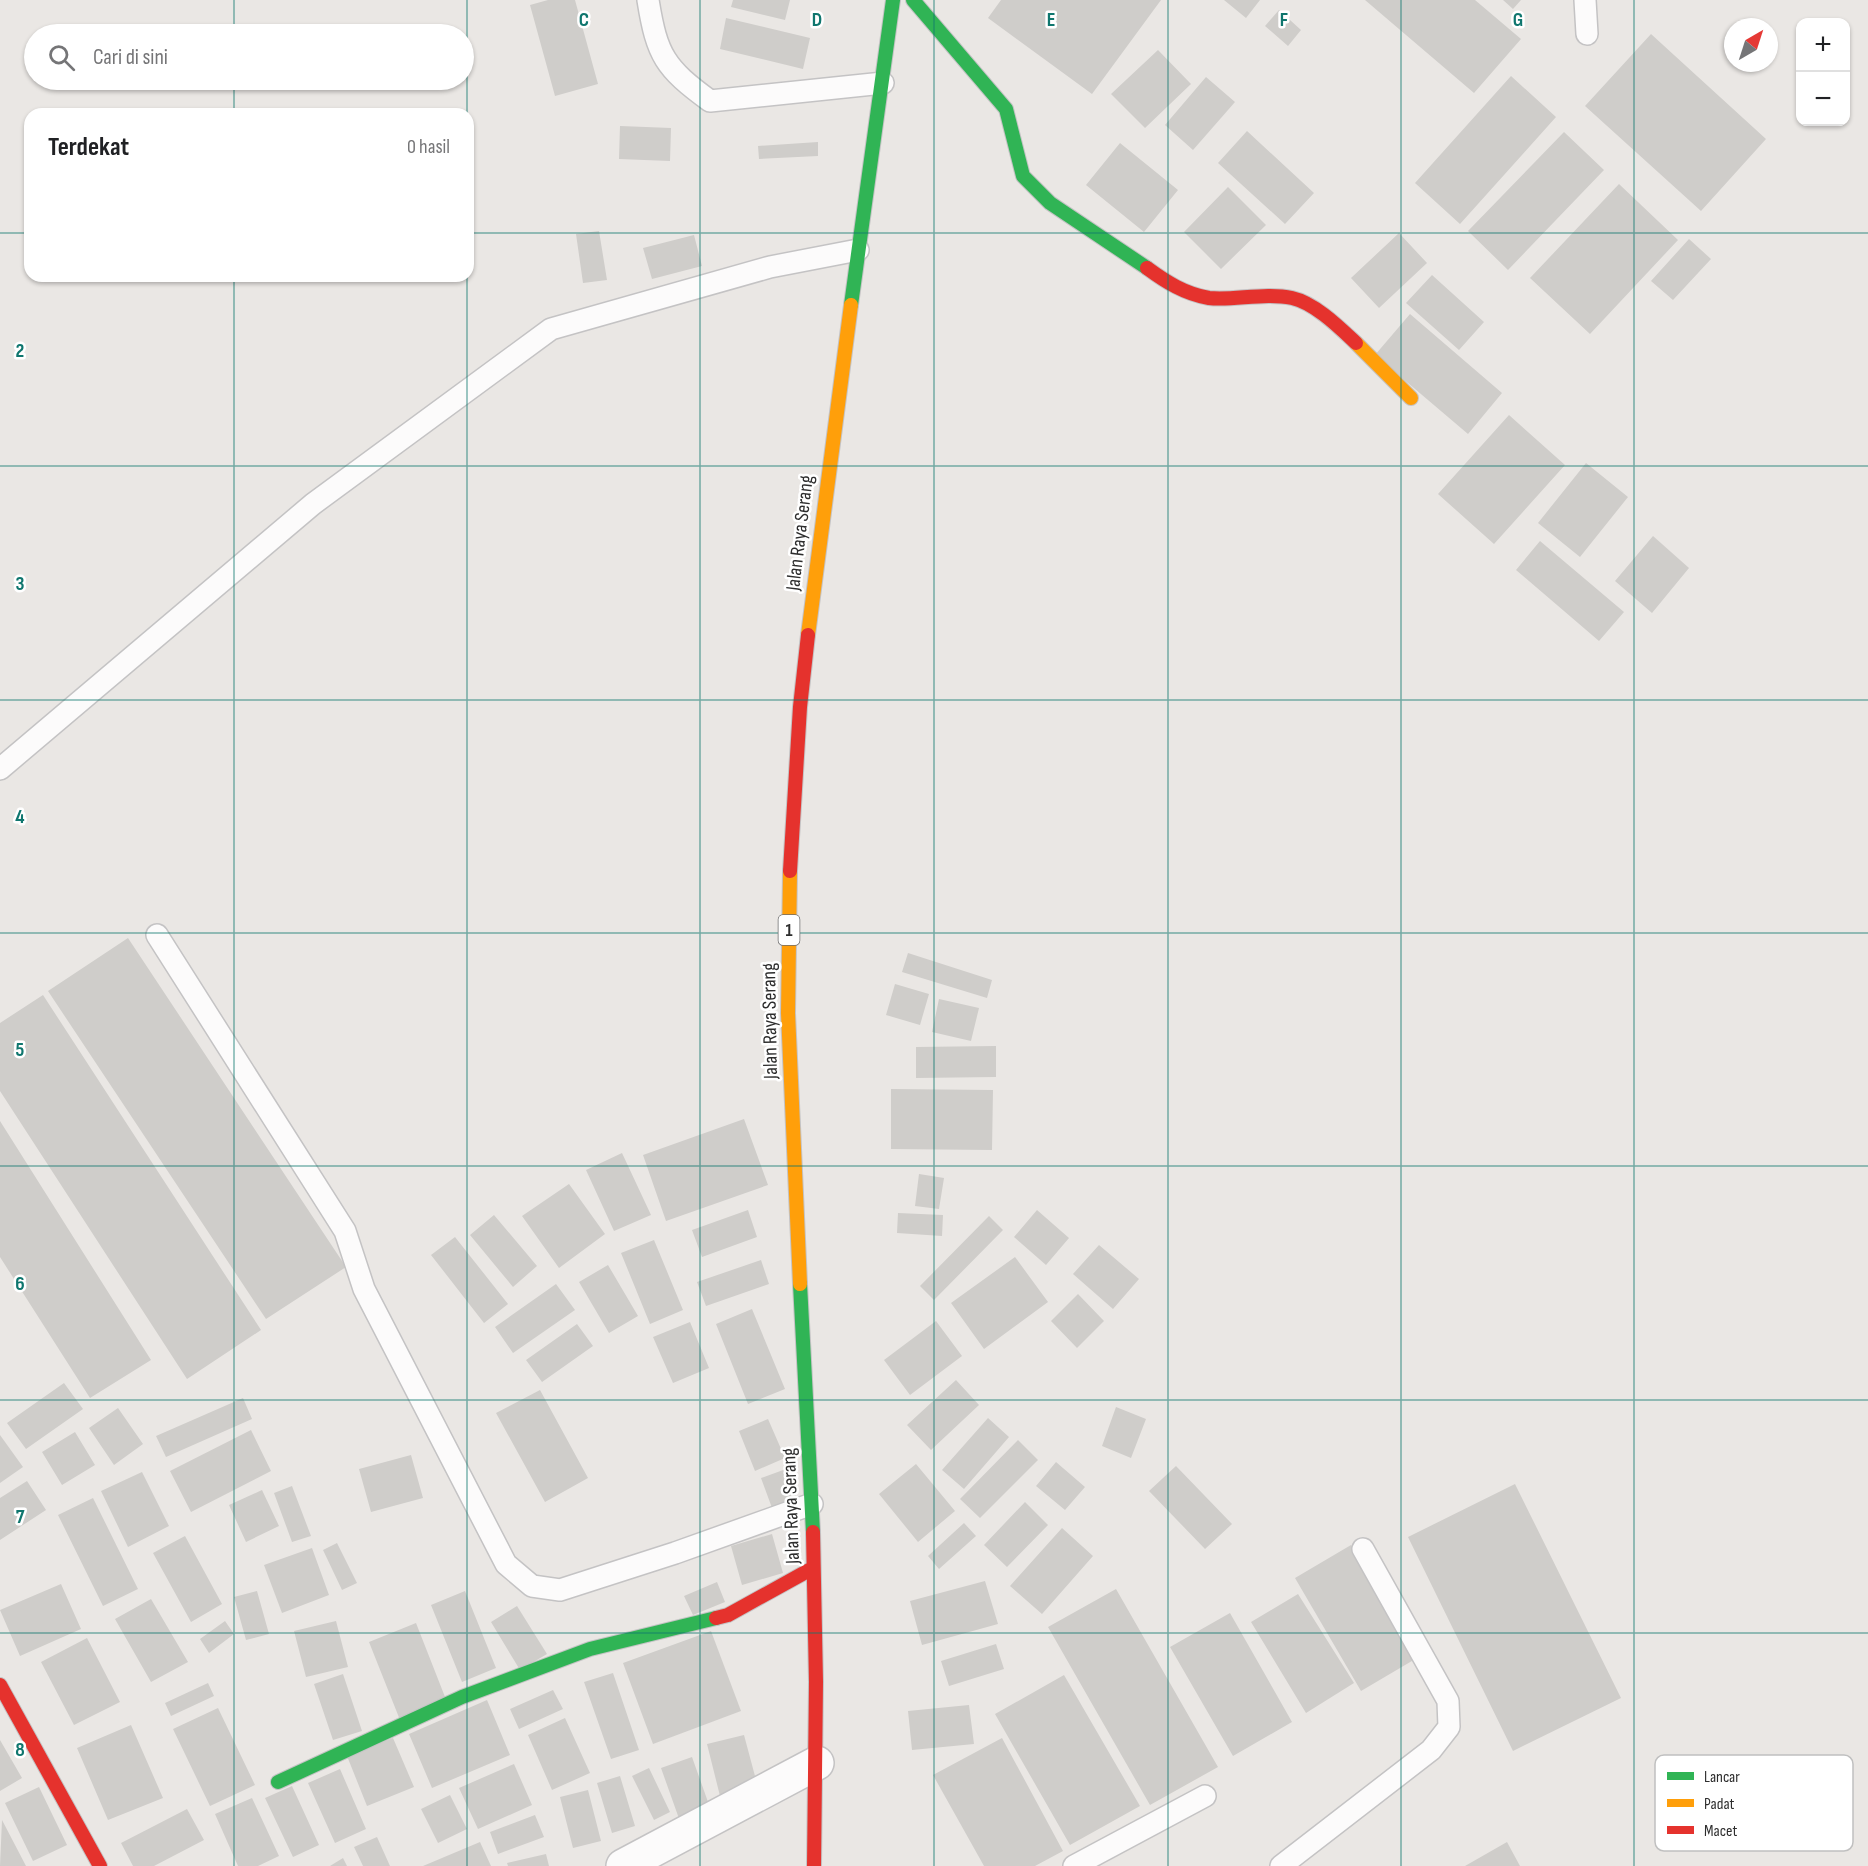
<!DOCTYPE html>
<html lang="id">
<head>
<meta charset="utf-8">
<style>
  :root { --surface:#fff; --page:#f2f2f2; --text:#202124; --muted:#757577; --line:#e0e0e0 }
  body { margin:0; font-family:"Sofia Sans Condensed",sans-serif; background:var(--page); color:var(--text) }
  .controls { position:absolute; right:18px; top:18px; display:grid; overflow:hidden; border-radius:12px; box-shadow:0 2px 4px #0004 }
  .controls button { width:54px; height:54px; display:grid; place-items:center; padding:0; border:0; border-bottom:2px solid var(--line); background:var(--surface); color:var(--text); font:30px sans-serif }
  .compass { position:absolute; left:1724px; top:18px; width:54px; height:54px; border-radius:50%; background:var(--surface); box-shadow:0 2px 4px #0004; rotate:39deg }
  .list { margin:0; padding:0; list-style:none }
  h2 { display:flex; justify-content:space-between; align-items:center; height:78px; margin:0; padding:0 24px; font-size:26px }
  h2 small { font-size:20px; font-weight:400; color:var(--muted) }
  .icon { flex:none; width:33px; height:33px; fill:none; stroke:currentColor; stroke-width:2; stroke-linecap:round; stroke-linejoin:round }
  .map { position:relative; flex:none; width:1868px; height:1866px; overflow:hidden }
  .search { position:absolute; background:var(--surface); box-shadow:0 2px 4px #0004; left:24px; top:24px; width:450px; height:66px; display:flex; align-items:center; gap:15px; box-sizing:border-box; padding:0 21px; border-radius:33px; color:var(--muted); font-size:22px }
  .panel { position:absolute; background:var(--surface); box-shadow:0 2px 4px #0004; left:24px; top:108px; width:450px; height:174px; border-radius:18px }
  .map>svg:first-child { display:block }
  .building { fill:#cfcdca }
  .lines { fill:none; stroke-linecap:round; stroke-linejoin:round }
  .lane-casing { stroke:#c4c3c4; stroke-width:24 }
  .street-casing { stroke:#c4c3c4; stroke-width:36 }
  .fast-casing { stroke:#c4c3c4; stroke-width:16 }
  .slow-casing { stroke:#c4c3c4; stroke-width:16 }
  .jam-casing { stroke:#c4c3c4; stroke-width:16 }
  .lane { stroke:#fcfbfb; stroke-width:21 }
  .street { stroke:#fcfbfb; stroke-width:33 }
  .fast { stroke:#30b455; stroke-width:14 }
  .slow { stroke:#ff9f0a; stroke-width:14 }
  .jam { stroke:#e5322d; stroke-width:14 }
  .grid { fill:none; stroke:#0f766e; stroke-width:1.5; stroke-opacity:0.55 }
  .labels { text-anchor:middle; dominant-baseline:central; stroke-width:5; stroke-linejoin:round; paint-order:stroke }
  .shield { fill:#fff; stroke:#6c6c6c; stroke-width:1.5 }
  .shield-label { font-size:18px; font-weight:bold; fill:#2d2d2d }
  .street-label { font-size:20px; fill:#2d2d2d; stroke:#fff }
  .key { fill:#fff; stroke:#c0c0c0; stroke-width:1.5 }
  .key-label { font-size:16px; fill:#2d2d2d }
  .grid-label { font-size:20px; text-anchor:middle; font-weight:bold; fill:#0f766e; stroke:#fff; stroke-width:5; stroke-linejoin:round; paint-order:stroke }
</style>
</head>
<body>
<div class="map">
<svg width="1868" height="1866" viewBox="0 0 1868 1866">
  <rect width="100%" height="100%" fill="#eae7e4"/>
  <path class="building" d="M548,0H575L598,84L555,96L530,5Z
    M733,0H790L785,20L731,7Z
    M1001,0H1161L1092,94L988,18Z
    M1224,0H1260L1246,18Z
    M1365,0H1475L1521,39L1474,93Z
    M1503,0H1521L1513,9Z
    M1279,10L1301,30L1288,46L1265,26Z
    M726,18L810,38L803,69L720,49Z
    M1651,34L1766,139L1701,211L1585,106Z
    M1158,50L1191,84L1145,128L1111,94Z
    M1511,76L1556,117L1460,224L1415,183Z
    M1206,77L1235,102L1193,150L1165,125Z
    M620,126L671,128L670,161L619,159Z
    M1247,131L1314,193L1285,224L1218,163Z
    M1564,132L1604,170L1508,270L1468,231Z
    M818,142V156L759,159L758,146Z
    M1120,143L1178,190L1144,232L1086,185Z
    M1619,184L1678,240L1590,334L1530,278Z
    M1228,187L1266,225L1221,269L1184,232Z
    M599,231L607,280L583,283L576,234Z
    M1399,233L1427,263L1379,308L1351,278Z
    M694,235L702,266L652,279L643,248Z
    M1689,239L1711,259L1673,300L1651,281Z
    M1432,275L1484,322L1459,350L1406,303Z
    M1410,314L1502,393L1468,434L1375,355Z
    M1509,415L1565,465L1494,544L1438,494Z
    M1586,463L1628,497L1580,557L1538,523Z
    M1653,536L1689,568L1652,613L1615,581Z
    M1540,541L1624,612L1599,641L1516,570Z
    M128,938L346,1267L266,1319L48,991Z
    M908,953L992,980L987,998L902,972Z
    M895,984L929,994L920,1025L886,1015Z
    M43,995L261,1330L187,1379L0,1091V1023Z
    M939,999L979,1008L971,1041L932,1032Z
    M996,1046V1077L916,1078V1047Z
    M891,1089L993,1090L992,1150L891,1149Z
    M744,1119L768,1185L666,1221L643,1155Z
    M0,1121L151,1360L90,1398L0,1257Z
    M622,1153L651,1215L614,1231L586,1170Z
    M919,1174L944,1178L939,1209L915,1206Z
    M569,1184L605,1234L559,1268L522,1216Z
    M748,1210L757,1237L702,1257L692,1230Z
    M1037,1210L1069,1238L1046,1265L1014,1237Z
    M898,1213L943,1215L942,1236L897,1233Z
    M494,1215L537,1266L513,1287L470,1235Z
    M989,1216L1003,1230L934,1300L920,1286Z
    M455,1237L508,1304L484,1323L431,1255Z
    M654,1240L683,1310L650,1324L621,1253Z
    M1099,1245L1139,1279L1113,1309L1073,1274Z
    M1015,1257L1048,1302L984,1349L951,1303Z
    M761,1260L769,1284L706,1306L697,1282Z
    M608,1265L638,1316L609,1333L579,1282Z
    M556,1284L575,1310L513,1353L495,1327Z
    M1078,1294L1104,1321L1077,1348L1051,1321Z
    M752,1309L785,1389L748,1404L716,1324Z
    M936,1321L962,1356L910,1395L884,1360Z
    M690,1322L709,1368L673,1383L653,1337Z
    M577,1324L593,1346L542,1382L526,1360Z
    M956,1380L979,1405L931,1450L907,1425Z
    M64,1383L83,1409L26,1449L7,1423Z
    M540,1390L588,1478L545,1502L496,1413Z
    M243,1398L252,1419L166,1457L156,1436Z
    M1116,1407L1146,1419L1131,1458L1102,1446Z
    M118,1408L143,1444L114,1465L89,1428Z
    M988,1418L1009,1437L964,1489L942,1470Z
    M768,1419L785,1458L755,1471L739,1431Z
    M251,1430L271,1471L191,1512L170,1471Z
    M75,1432L95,1465L62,1485L42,1452Z
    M0,1435L23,1467L0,1483Z
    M1018,1440L1038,1460L980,1518L960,1499Z
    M411,1455L423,1498L371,1512L359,1469Z
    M1056,1462L1085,1487L1065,1510L1036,1486Z
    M916,1464L955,1511L918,1542L879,1494Z
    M1176,1466L1232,1524L1205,1549L1149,1491Z
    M786,1469L800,1507L775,1516L761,1478Z
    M142,1472L169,1526L128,1547L101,1491Z
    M27,1481L46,1510L0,1540V1498Z
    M1515,1484L1621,1698L1513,1751L1408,1537Z
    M292,1486L311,1536L292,1542L274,1493Z
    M262,1490L279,1526L246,1542L229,1505Z
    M93,1498L138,1589L103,1606L58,1515Z
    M1025,1502L1048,1525L1007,1567L984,1545Z
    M964,1523L976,1536L939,1569L928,1556Z
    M1062,1528L1093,1556L1042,1614L1010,1586Z
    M772,1534L783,1573L742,1585L731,1546Z
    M185,1536L222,1604L191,1622L153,1553Z
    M337,1543L357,1583L342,1590L323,1550Z
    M1351,1545L1417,1658L1361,1691L1295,1578Z
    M312,1548L329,1595L282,1613L264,1565Z
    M985,1581L998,1624L922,1645L910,1601Z
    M717,1582L725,1602L693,1615L684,1596Z
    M61,1584L81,1629L20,1656L0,1610Z
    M1116,1589L1218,1767L1150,1805L1048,1627Z
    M257,1591L269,1634L246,1640L234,1597Z
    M465,1591L496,1668L462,1682L431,1605Z
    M1298,1594L1354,1683L1306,1713L1251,1622Z
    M151,1599L188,1662L151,1682L115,1619Z
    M517,1606L547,1654L520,1670L491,1622Z
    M1230,1613L1292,1722L1233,1756L1170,1647Z
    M225,1621L234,1634L209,1653L200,1639Z
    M336,1621L348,1667L306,1677L294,1631Z
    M416,1623L447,1702L400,1720L369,1642Z
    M711,1631L741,1711L653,1744L623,1663Z
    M87,1638L120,1702L74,1725L41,1662Z
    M996,1644L1004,1669L949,1686L941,1661Z
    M613,1673L639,1750L611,1759L584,1682Z
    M343,1674L362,1731L333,1740L314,1684Z
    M1064,1675L1140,1806L1070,1845L995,1714Z
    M208,1683L214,1696L171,1716L165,1703Z
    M553,1690L563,1709L519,1729L510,1709Z
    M487,1700L510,1755L432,1788L409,1734Z
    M969,1705L974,1744L912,1750L908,1711Z
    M218,1708L255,1785L210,1806L173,1729Z
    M565,1718L590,1773L552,1790L528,1735Z
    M131,1725L163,1798L108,1820L77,1748Z
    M744,1735L759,1791L721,1800L707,1744Z
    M393,1738L414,1787L367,1806L347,1756Z
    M1002,1738L1063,1851L1035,1866H984L933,1775Z
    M0,1740L22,1778L0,1791Z
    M692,1757L713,1816L682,1827L661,1768Z
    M514,1764L532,1805L478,1829L459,1788Z
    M649,1768L670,1812L654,1820L632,1776Z
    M340,1769L366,1829L335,1843L308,1783Z
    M620,1776L635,1826L612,1833L597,1783Z
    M292,1786L319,1845L293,1857L265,1798Z
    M39,1787L67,1845L33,1861L5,1803Z
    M588,1790L601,1841L573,1848L560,1797Z
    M450,1795L467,1829L438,1843L421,1809Z
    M252,1798L279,1856L258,1866H238L215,1814Z
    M187,1809L204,1840L154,1866H133L121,1843Z
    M535,1815L544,1837L498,1854L490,1832Z
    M2,1820L26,1866H0Z
    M377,1837L390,1866H363L354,1847Z
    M480,1842L491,1866H423Z
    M1507,1842L1520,1866H1465Z
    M546,1854L549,1866H508L507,1863Z
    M343,1858L347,1866H330Z"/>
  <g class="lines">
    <g class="lane-casing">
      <path id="lane" d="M648,0C657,56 665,68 710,101L883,83
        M1585,0L1587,34
        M0,769L313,504L551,329L770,267L858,250
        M157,935L345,1231L364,1289L506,1564L532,1586L560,1590L675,1553L812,1504
        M1074,1866L1205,1796
        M1281,1866L1431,1750L1449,1727L1448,1701L1363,1549"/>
    </g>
    <g class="street-casing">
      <path id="street" d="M623,1866L817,1763"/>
    </g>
    <g class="fast-casing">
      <path id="fast" d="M913,0L1006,109L1023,176L1050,203L1147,268
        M851,305L893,0
        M800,1284L813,1532
        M278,1782L462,1697L590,1649L716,1618"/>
    </g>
    <g class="slow-casing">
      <path id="slow" d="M1356,343L1411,398
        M808,635L851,305
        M790,871L788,1013L800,1284"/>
    </g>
    <g class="jam-casing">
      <path id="jam" d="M1147,268C1166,282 1185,294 1209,298C1233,301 1265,292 1292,298C1315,303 1340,328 1356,343
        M790,871L800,707L808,635
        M813,1532L816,1682L814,1866
        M716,1618L728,1615L813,1568
        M0,1685L100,1866"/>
    </g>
    <use href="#lane" class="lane"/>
    <use href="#street" class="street"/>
    <use href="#fast" class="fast"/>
    <use href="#slow" class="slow"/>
    <use href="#jam" class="jam"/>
  </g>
  <path class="grid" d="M234,0V34M467,0V114M700,0V1866M934,0V1866M1168,0V1866M1401,0V1866M1634,0V1866M234,80V114M0,233H30M468,233H1868M234,276V1866M467,276V1866M0,466H1868M0,700H1868M0,933H1868M0,1166H1868M0,1400H1868M0,1633H1868"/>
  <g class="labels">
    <rect class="shield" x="778.5" y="915" width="21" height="30" rx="4.5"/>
    <g class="shield-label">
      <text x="789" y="930">1</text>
    </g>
    <g class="street-label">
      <text transform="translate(800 533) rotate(-83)">Jalan Raya Serang</text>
      <text transform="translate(770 1021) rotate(-91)">Jalan Raya Serang</text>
      <text transform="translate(791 1506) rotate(-92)">Jalan Raya Serang</text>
    </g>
  </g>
  <rect x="1655" y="1755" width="198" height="96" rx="9" class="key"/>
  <rect x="1667" y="1772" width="27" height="8" fill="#30b455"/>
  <rect x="1667" y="1799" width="27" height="8" fill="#ff9f0a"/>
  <rect x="1667" y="1826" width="27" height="8" fill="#e5322d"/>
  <g class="key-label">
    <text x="1704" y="1782">Lancar</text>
    <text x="1704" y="1809">Padat</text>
    <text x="1704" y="1836">Macet</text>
  </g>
  <g class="grid-label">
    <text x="584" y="26">C</text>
    <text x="817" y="26">D</text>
    <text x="1051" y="26">E</text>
    <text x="1284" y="26">F</text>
    <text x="1518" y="26">G</text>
    <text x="20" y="357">2</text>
    <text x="20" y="590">3</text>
    <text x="20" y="823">4</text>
    <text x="20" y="1056">5</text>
    <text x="20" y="1290">6</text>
    <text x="20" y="1523">7</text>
    <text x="20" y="1756">8</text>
  </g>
</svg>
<div class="controls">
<button>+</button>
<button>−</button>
</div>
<svg class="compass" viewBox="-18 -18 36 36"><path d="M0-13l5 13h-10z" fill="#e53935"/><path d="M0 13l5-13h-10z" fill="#757577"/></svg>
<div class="search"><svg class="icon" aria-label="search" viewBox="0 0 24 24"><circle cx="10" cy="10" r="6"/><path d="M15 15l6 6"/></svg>Cari di sini</div>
<section class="panel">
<h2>Terdekat<small>0 hasil</small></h2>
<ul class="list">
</ul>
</section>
</div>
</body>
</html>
